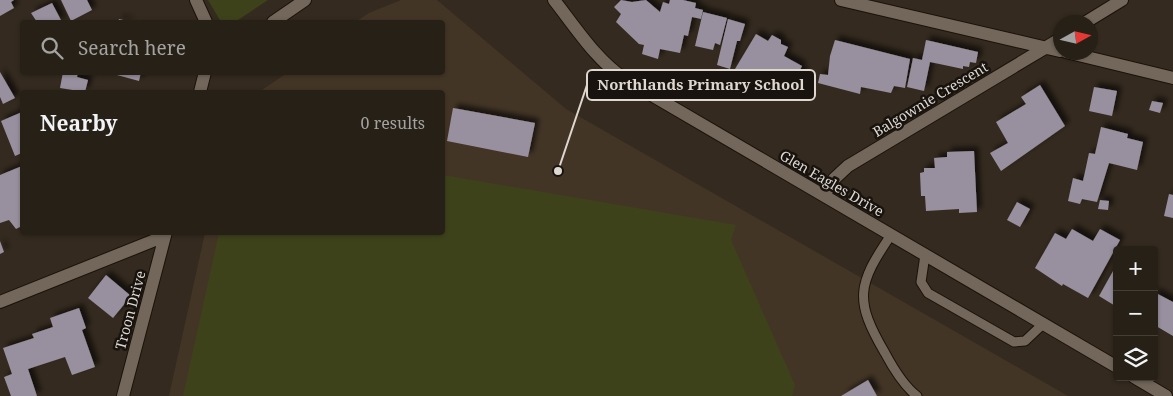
<!DOCTYPE html>
<html lang="en">
<head>
<meta charset="utf-8">
<style>
  :root { --surface:#272017; --page:#2f2820; --text:#f1f3f6; --muted:#a4a3a1; --line:#433e36 }
  body { margin:0; font-family:"Noto Serif",serif; background:var(--page); color:var(--text) }
  .controls { position:absolute; right:15px; bottom:15px; display:grid; overflow:hidden; border-radius:5px; box-shadow:0 1px 4px #0004 }
  .controls button { width:45px; height:45px; display:grid; place-items:center; padding:0; border:0; border-bottom:1px solid var(--line); background:var(--surface); color:var(--text); font:25px sans-serif }
  .compass { position:absolute; left:1053px; top:15px; width:45px; height:45px; border-radius:50%; background:var(--surface); box-shadow:0 1px 4px #0004; rotate:82deg }
  .list { margin:0; padding:0; list-style:none }
  h2 { display:flex; justify-content:space-between; align-items:center; height:65px; margin:0; padding:0 20px; font-size:21px }
  h2 small { font-size:16px; font-weight:400; color:var(--muted) }
  .icon { flex:none; width:28px; height:28px; fill:none; stroke:currentColor; stroke-width:2; stroke-linecap:round; stroke-linejoin:round }
  .map { position:relative; flex:none; width:1173px; height:396px; overflow:hidden }
  .search { position:absolute; background:var(--surface); box-shadow:0 1px 4px #0004; left:20px; top:20px; width:425px; height:55px; display:flex; align-items:center; gap:12px; box-sizing:border-box; padding:0 18px; border-radius:5px; color:var(--muted); font-size:19px }
  .panel { position:absolute; background:var(--surface); box-shadow:0 1px 4px #0004; left:20px; top:90px; width:425px; height:145px; border-radius:5px }
  .map>svg:first-child { display:block }
  .built { fill:#433526 }
  .green { fill:#3e421b }
  .building { fill:#98909e; filter:url(#shadow) }
  .lines { fill:none; stroke-linecap:round; stroke-linejoin:round }
  .service-casing { stroke:#1b1209; stroke-width:11 }
  .minor-casing { stroke:#1b1209; stroke-width:14 }
  .service { stroke:#73675b; stroke-width:9 }
  .minor { stroke:#73675b; stroke-width:12 }
  .labels { text-anchor:middle; dominant-baseline:central; stroke-width:5; stroke-linejoin:round; paint-order:stroke }
  .street-label { font-size:14px; fill:#dfd8d1; stroke:#18130f }
  .leader { fill:none; stroke:#dfd8d1; stroke-width:2 }
  .callout-dot { fill:#dfd8d1; stroke:#18130f; stroke-width:2 }
  .callout { fill:#18130f; stroke:#dfd8d1; stroke-width:2 }
  .callout-label { font-size:15px; text-anchor:middle; font-weight:bold; fill:#dfd8d1 }
</style>
</head>
<body>
<div class="map">
<svg width="1173" height="396" viewBox="0 0 1173 396">
  <defs>
    <filter id="shadow"><feDropShadow dx="4.5" dy="-4.5" stdDeviation="2.5" flood-color="#0009"/></filter>
  </defs>
  <rect width="100%" height="100%" fill="#342a1f"/>
  <path class="built" d="M401,0H437L566,109L1068,396H169L205,233L442,232V92H259L287,73L442,72V22H355L369,13Z"/>
  <path class="green" d="M208,0H268L235,22H221Z
    M443,175L736,225L731,240L795,385L792,396H183L219,233L442,232Z"/>
  <path class="building" d="M0,0H14L11,2L14,8L0,16Z
    M61,0H87L92,10L71,21Z
    M621,0L632,2L646,0L660,12L663,2L669,4L670,0H683L696,3L695,8L703,10L701,19L692,17L688,36L684,35L680,53L660,49L658,59L642,54L644,45L639,44L616,22L621,14L614,7Z
    M52,3L62,22H37L31,13Z
    M703,12L727,18L720,45L715,43L713,50L695,46Z
    M119,19L132,22H118Z
    M728,19L745,24L740,41H737L730,69L717,65Z
    M756,34L768,41L772,35L781,40V44L788,47L784,56L802,66L800,70L804,73L803,77L789,100L774,93L771,99L754,90L759,81L735,69Z
    M835,40L910,59L905,88L894,86L891,93L861,87L860,94L818,83L820,74L828,75L830,56Z
    M926,40L978,52L976,63L970,62L969,67L963,66V69L930,62L924,91L907,87L913,58L922,60Z
    M0,72L15,98L3,104L0,97Z
    M63,72H78L77,77L88,80L85,92L60,88Z
    M106,72H141L139,81Z
    M1040,85L1065,126L1001,171L990,153L1008,143L996,122L1026,104L1021,97Z
    M1094,87L1117,91L1112,116L1089,111Z
    M1152,101L1163,103L1160,113L1149,110Z
    M453,108L535,123L528,157L447,141Z
    M22,112V153L15,156L1,121Z
    M1101,127L1128,134L1127,138L1143,142L1137,170L1109,163L1097,202L1082,199L1080,204L1068,201L1073,178L1083,181L1089,153L1095,154Z
    M974,151L977,212L959,213V209L926,211L925,196H921L920,173L924,172V168H935L934,158L947,157V152Z
    M22,166V226L16,229L9,220L0,223V175Z
    M1169,194L1173,195V218L1164,216Z
    M1100,200L1109,201L1108,210L1098,209Z
    M1017,202L1030,209L1020,227L1007,220Z
    M1072,229L1093,241L1100,229L1120,240L1088,298L1063,284L1062,286L1035,268L1055,233L1066,239Z
    M0,241L4,252L0,254Z
    M1117,264V307L1099,296Z
    M106,275L131,296L113,318L88,298Z
    M1154,292L1173,302V336L1156,326L1154,329Z
    M79,308L86,328L82,330L95,367L72,375L65,357L28,369L37,396H11L4,377L12,374L3,348L34,338L32,334L53,327L50,318Z
    M868,380L877,396H841Z"/>
  <g class="lines">
    <g class="service-casing">
      <path id="service" d="M891,235C857,285 854,300 885,353C893,368 904,386 917,396
        M925,255L921,282L928,293L1014,342L1025,341L1043,324"/>
    </g>
    <g class="minor-casing">
      <path id="minor" d="M196,0L206,22
        M554,0C576,28 596,60 626,80L1117,367
        M841,0L1060,51
        M273,22L305,0
        M1086,22L1122,0
        M1066,52L1173,78
        M200,92L205,72
        M824,195L834,179L848,166L1060,39
        M0,302L165,236
        M1134,377L1166,396
        M123,396L166,232"/>
    </g>
    <use href="#service" class="service"/>
    <use href="#minor" class="minor"/>
  </g>
  <g class="labels">
    <g class="street-label">
      <text transform="translate(930 99) rotate(-31)">Balgownie Crescent</text>
      <text transform="translate(832 183) rotate(30)">Glen Eagles Drive</text>
      <text transform="translate(130 310) rotate(-75)">Troon Drive</text>
    </g>
  </g>
  <path class="leader" d="M558 171L587 85"/>
  <circle class="callout-dot" cx="558" cy="171" r="5"/>
  <rect class="callout" x="587" y="70" width="228" height="30" rx="5"/>
  <g class="callout-label">
    <text x="701" y="90">Northlands Primary School</text>
  </g>
</svg>
<div class="controls">
<button>+</button>
<button>−</button>
<button><svg class="icon" aria-label="layers" viewBox="0 0 24 24"><path d="M12 4l9 5-9 5-9-5zM3 14l9 5 9-5"/></svg></button>
</div>
<svg class="compass" viewBox="-18 -18 36 36"><path d="M0-13l5 13h-10z" fill="#e53935"/><path d="M0 13l5-13h-10z" fill="#a4a3a1"/></svg>
<div class="search"><svg class="icon" aria-label="search" viewBox="0 0 24 24"><circle cx="10" cy="10" r="6"/><path d="M15 15l6 6"/></svg>Search here</div>
<section class="panel">
<h2>Nearby<small>0 results</small></h2>
<ul class="list">
</ul>
</section>
</div>
</body>
</html>
